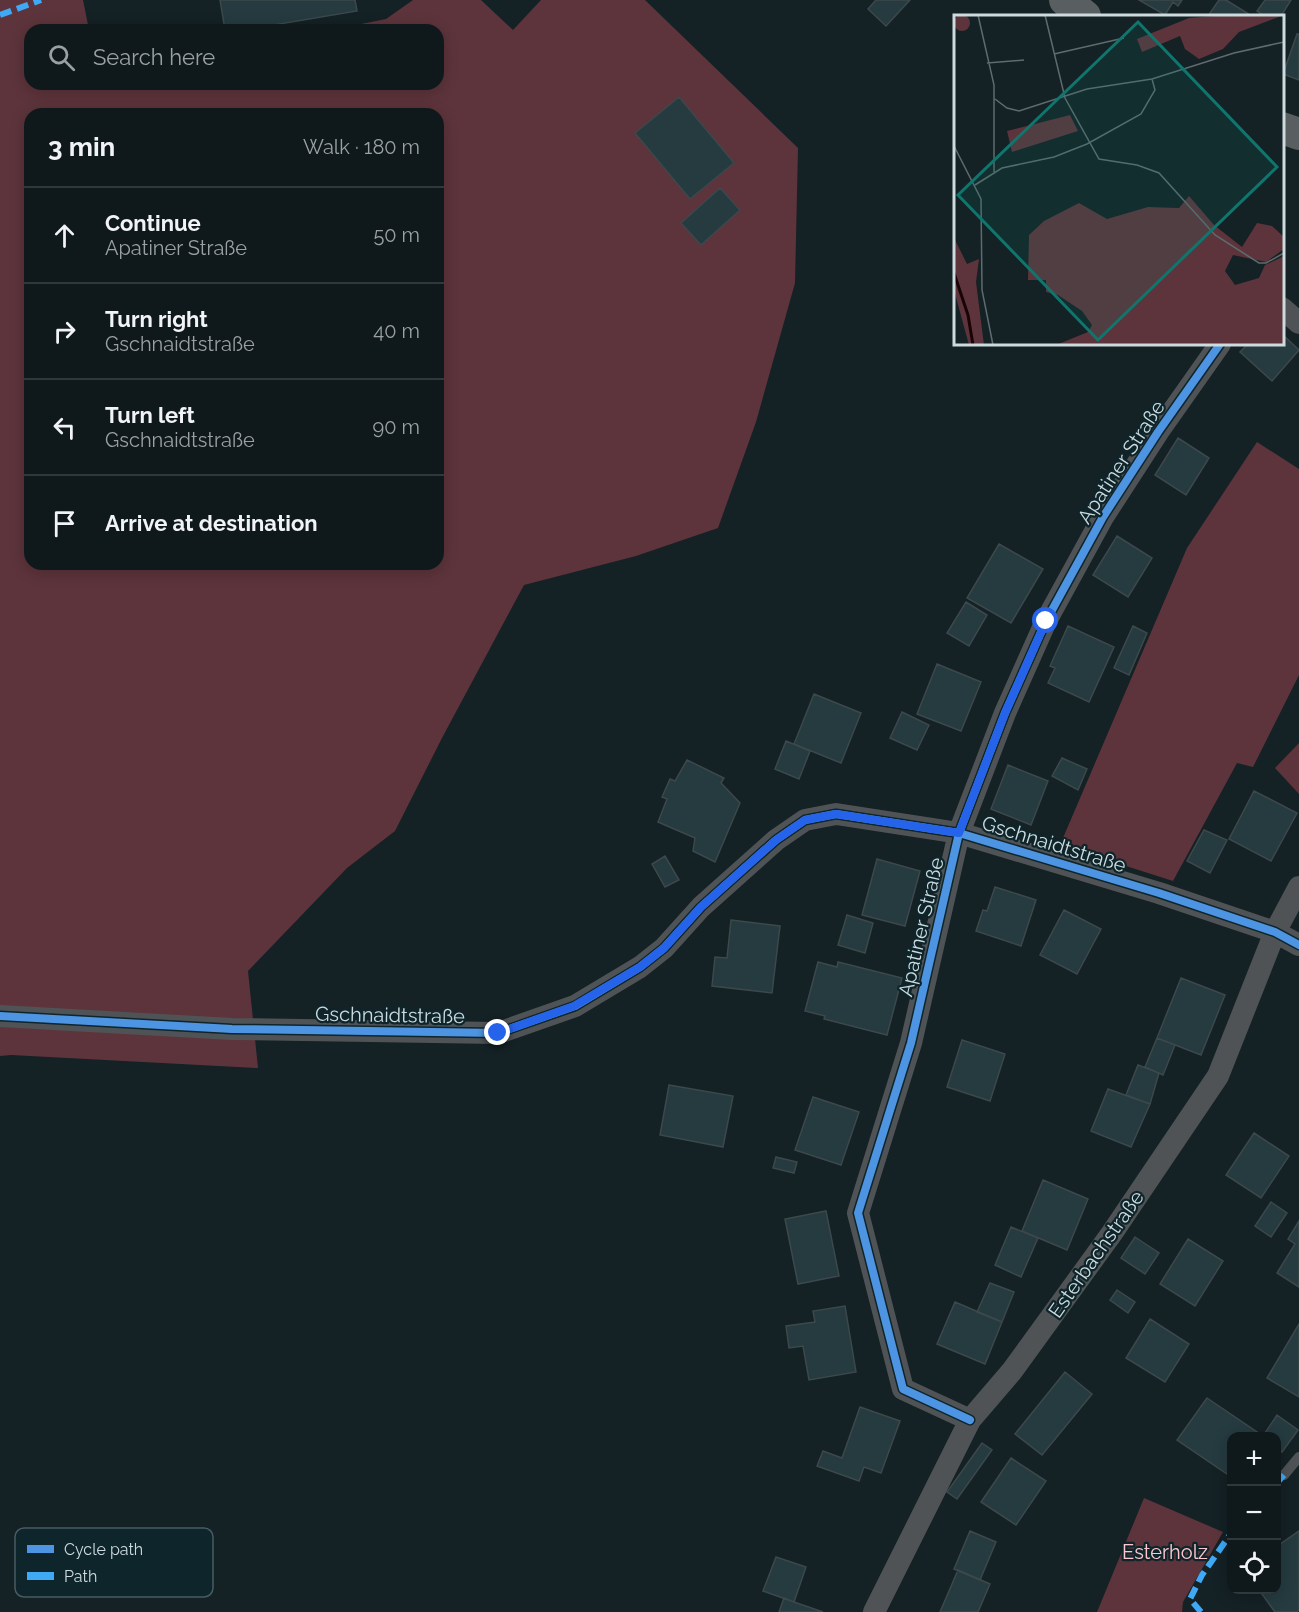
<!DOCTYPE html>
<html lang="en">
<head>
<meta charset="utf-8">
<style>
  :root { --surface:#0f191c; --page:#182225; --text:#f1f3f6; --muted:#9ba0a3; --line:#2f383b }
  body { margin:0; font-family:Raleway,sans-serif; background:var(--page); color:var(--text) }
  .controls { position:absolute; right:18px; bottom:18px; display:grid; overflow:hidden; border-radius:12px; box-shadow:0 3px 15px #0003 }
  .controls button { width:54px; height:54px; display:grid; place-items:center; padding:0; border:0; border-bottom:2px solid var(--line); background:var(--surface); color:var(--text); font:30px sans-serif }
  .stop { position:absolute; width:18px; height:18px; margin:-14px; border:4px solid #2563eb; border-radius:50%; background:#fff }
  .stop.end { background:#2563eb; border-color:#fff; box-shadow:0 2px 6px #0008 }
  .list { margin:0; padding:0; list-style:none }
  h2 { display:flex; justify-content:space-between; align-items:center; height:78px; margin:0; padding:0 24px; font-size:26px }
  h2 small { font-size:20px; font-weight:400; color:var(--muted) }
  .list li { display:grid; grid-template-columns:39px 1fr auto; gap:18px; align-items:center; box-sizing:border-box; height:96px; padding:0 24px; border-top:2px solid var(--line) }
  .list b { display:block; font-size:22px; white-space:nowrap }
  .list p { margin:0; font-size:20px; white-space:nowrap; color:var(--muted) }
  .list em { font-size:20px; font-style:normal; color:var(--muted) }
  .icon { flex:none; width:33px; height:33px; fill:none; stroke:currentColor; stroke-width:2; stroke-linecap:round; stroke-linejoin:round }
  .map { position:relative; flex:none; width:1299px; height:1612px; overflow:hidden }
  .search { position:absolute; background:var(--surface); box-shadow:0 3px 15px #0003; left:24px; top:24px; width:420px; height:66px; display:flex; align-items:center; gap:15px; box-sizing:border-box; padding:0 21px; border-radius:18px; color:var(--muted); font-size:22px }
  .panel { position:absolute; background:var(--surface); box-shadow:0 3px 15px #0003; left:24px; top:108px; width:420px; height:462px; border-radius:18px }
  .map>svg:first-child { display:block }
  .green { fill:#5d343b; fill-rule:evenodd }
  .building { fill:#253b40; stroke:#3d484b; stroke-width:1.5 }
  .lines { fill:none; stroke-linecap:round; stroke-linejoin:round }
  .lane { stroke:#4f5355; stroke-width:10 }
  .street { stroke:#4f5355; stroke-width:22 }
  .secondary { stroke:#595f60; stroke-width:32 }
  .quiet { stroke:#3fa9f5; stroke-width:6; stroke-dasharray:12 6; stroke-linecap:butt }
  .cycleway-casing { stroke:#0e252b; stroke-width:11 }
  .cycleway { stroke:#4d94e3; stroke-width:8 }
  .route { stroke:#2563eb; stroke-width:8 }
  .labels { text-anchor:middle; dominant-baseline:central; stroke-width:4.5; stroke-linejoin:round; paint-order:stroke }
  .street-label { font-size:20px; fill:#cddbde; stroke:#0e252b }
  .park-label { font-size:20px; fill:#fec6cd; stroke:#0e252b }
  .inset-river { fill:none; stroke:#190306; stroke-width:3 }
  .inset-road { fill:none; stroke:#5e6b6f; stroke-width:1.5 }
  .view { fill:#0f766e; fill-opacity:0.15; stroke:#0f766e; stroke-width:3 }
  .inset-edge { fill:none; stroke:#cddbde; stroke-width:3 }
  .key { fill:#0e252b; stroke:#475c61; stroke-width:1.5 }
  .key-label { font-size:16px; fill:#cddbde }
</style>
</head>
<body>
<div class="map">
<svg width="1299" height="1612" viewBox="0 0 1299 1612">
  <rect width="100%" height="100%" fill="#142125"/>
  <path class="green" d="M0,0H83L89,30H30V84H438V30H331L386,19L413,0H481L513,30L541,0H645L798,148L795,283L756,422L718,528L636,556L524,585L442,738L395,831L347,868L248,971L258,1068L11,1055L0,1056ZM30,114H438V564H30Z
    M1257,442L1299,469V675L1253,767L1237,763L1173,881L1060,845L1187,548Z
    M1299,743V794L1275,768Z
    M1144,1498L1223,1532L1183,1602L1182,1612H1097Z"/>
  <path class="building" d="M220,0H355L357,11L244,30H225Z
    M876,0H910L886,26L868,9Z
    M1139,0H1182L1178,6L1173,2L1165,15Z
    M1219,0H1226L1252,16H1208Z
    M1265,0H1291L1281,16H1265L1257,11Z
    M1297,34H1299V80L1283,74Z
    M679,97L734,163L690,199L635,133Z
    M720,188L740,210L701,245L681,223Z
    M1282,334L1299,350L1272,381L1240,352L1248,344H1282Z
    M1178,438L1209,458L1186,495L1155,475Z
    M1117,536L1152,558L1128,597L1093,575Z
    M999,544L1043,569L1011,623L967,598Z
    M966,602L987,615L969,646L947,633Z
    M1068,626L1114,647L1089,702L1048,683L1055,668L1050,666Z
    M1133,626L1147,633L1129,675L1114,668Z
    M937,664L981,682L961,731L917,714Z
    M814,694L861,713L841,763L794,744Z
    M902,712L929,725L917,750L890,738Z
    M786,741L810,751L799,779L775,769Z
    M1062,758L1087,769L1078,790L1052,776Z
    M687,760L724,778L721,783L740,803L715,862L693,851L695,838L658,822L667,799L662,797L670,779L675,781Z
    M1008,765L1048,781L1031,825L991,809Z
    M1254,791L1297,813L1271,861L1229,839Z
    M1204,830L1227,840L1210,873L1187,861Z
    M665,856L679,880L665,887L652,864Z
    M877,859L920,871L905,926L862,915Z
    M995,887L1036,900L1021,946L976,931L983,910L987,911Z
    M1064,910L1101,929L1077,974L1040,955Z
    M847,915L873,923L865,953L838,945Z
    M731,920L780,926L772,993L712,986L715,957L727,958Z
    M818,962L837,967L838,962L902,978L887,1035L824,1019L825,1016L805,1011Z
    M1181,978L1225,995L1201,1055L1157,1038Z
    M1157,1038L1175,1045L1163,1075L1145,1067Z
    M962,1040L1005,1054L990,1101L947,1087Z
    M1138,1065L1159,1073L1150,1104L1126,1095Z
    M669,1085L733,1096L723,1147L660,1135Z
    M1108,1089L1150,1104L1131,1147L1091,1131Z
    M813,1097L859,1112L841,1165L795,1150Z
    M1254,1133L1289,1156L1261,1198L1226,1175Z
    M776,1157L797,1162L794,1173L773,1168Z
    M1043,1180L1088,1199L1067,1250L1022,1231Z
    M1271,1202L1287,1213L1271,1237L1255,1226Z
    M826,1211L839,1276L798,1284L785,1219Z
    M1299,1221V1287L1277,1273L1295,1244L1288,1239Z
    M1011,1227L1038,1238L1021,1277L995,1265Z
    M1135,1237L1159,1253L1145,1274L1121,1258Z
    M1188,1239L1223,1261L1195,1306L1160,1284Z
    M990,1283L1014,1292L1002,1322L977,1312Z
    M1117,1290L1135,1302L1128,1313L1110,1300Z
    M955,1302L1002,1322L985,1364L937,1344Z
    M845,1306L856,1372L809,1380L803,1346L789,1348L786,1326L815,1322L813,1311Z
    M1150,1319L1189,1344L1165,1382L1126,1358Z
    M1299,1324V1397L1267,1378Z
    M1065,1372L1092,1394L1042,1455L1015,1434Z
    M1207,1398L1257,1432L1254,1436H1232V1468L1227,1474L1177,1440Z
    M860,1407L900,1421L881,1473L864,1467L859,1481L817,1466L823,1451L842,1458Z
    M1277,1415L1298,1430L1282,1452L1276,1449V1436H1263Z
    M982,1443L992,1450L957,1499L947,1492Z
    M1011,1458L1046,1481L1016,1525L981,1502Z
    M970,1531L996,1542L980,1580L954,1569Z
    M1299,1531V1610L1296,1612H1275L1259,1590H1276V1547Z
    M776,1557L806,1567L794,1602L763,1591Z
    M958,1570L990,1584L978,1612H940Z
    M784,1598L794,1602L823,1612H779Z"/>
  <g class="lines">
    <path class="lane" d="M1284,1475L1299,1457"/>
    <path class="street" d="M1282,308L1299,323
      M0,1016L232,1029L498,1033L575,1006L640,967L664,948L701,907L776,840L805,820L836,814L959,833L1159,893L1275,932L1299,945
      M970,1420L903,1389L858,1213L911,1043L959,833L1005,713L1046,621L1103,517L1158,432L1220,344
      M874,1612L970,1420L1012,1371L1112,1233L1218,1076L1275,932L1299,887"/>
    <path class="secondary" d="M1065,0L1085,16
      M1282,128L1299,134"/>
    <path class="quiet" d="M0,15L41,0
      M1276,1484L1284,1475
      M1201,1612L1190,1599L1202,1575L1232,1532"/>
    <g class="cycleway-casing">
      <path id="cycleway" d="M0,1016L232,1029L498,1033L575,1006L640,967L664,948L701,907L776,840L805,820L836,814L959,833L1159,893L1275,932L1299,945
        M970,1420L903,1389L858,1213L911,1043L959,833L1005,713L1046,621L1103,517L1158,432L1220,344"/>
    </g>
    <use href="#cycleway" class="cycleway"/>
  </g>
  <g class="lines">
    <path class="route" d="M498,1033L574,1006L640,967L664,948L701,907L776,840L805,820L836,814L959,833L1005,713L1046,621"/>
  </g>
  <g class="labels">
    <g class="street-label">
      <text transform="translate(1121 462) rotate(-57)">Apatiner Straße</text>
      <text transform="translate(1054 844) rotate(17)">Gschnaidtstraße</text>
      <text transform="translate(921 927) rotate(-77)">Apatiner Straße</text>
      <text transform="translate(390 1015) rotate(1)">Gschnaidtstraße</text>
      <text transform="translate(1096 1254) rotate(-55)">Esterbachstraße</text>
    </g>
    <g class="park-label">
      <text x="1165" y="1552">Esterholz</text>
    </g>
  </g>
  <g transform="translate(954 15)">
    <rect width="330" height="330" fill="#142125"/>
    <path d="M0 8a8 8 0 1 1 16 0a8 8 0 1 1-16 0ZM272,0H330L285,17L269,34L245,44L231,34L226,21L188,37L183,24L235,3ZM116,100L124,116L58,137L53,116ZM235,181L260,210L288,232L303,208L318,211L330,222V234L312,247L279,240L271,256L281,270L305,263L311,250L330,241V330H102L134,317L138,310L128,296L104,280L92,277V265H74L75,220L90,206L125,188L153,204L194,192L225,193ZM0,223L13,249L25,244L22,267L30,330H15L0,275Z" fill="#5d343b"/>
    <path class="inset-river" d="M0,258L14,300L19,330"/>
    <path class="inset-road" d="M24,0L40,70V157M91,0L111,83L145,144L183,150L205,158L261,220L305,248H312L330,238M100,39L170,23M33,48L70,45M41,84L53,93L65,96L133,74L198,64L280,38L330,27M0,131L27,184L28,275L39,330M21,170L48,153L100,142L133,129L187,99L201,75L198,64"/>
    <path class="view" d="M184,7L323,152L144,325L4,180Z"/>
    <rect width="330" height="330" class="inset-edge"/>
  </g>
  <rect x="15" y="1528" width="198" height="69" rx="9" class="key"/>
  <rect x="27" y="1545" width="27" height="8" fill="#4d94e3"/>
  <rect x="27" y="1572" width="27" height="8" fill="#3fa9f5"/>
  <g class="key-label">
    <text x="64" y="1555">Cycle path</text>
    <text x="64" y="1582">Path</text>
  </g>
</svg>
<div class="controls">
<button>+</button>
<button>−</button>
<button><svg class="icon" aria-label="locate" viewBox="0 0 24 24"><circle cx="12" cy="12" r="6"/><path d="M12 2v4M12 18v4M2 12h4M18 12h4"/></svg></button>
</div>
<div class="stop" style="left:1046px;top:621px"></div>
<div class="stop end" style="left:498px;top:1033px"></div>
<div class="search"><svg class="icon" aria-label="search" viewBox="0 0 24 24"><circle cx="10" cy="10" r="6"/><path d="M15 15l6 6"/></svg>Search here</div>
<section class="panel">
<h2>3 min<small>Walk · 180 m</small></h2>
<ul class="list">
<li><svg class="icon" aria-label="ahead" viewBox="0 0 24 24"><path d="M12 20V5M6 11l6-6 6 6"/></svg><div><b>Continue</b><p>Apatiner Straße</p></div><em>50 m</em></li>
<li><svg class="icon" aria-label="right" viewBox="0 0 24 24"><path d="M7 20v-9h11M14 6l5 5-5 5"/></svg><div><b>Turn right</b><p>Gschnaidtstraße</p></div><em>40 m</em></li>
<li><svg class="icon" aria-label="left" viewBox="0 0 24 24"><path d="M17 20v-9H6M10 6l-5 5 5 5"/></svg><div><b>Turn left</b><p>Gschnaidtstraße</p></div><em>90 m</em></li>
<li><svg class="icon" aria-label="arrive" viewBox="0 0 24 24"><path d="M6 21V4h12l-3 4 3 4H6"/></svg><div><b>Arrive at destination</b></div></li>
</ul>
</section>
</div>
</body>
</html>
